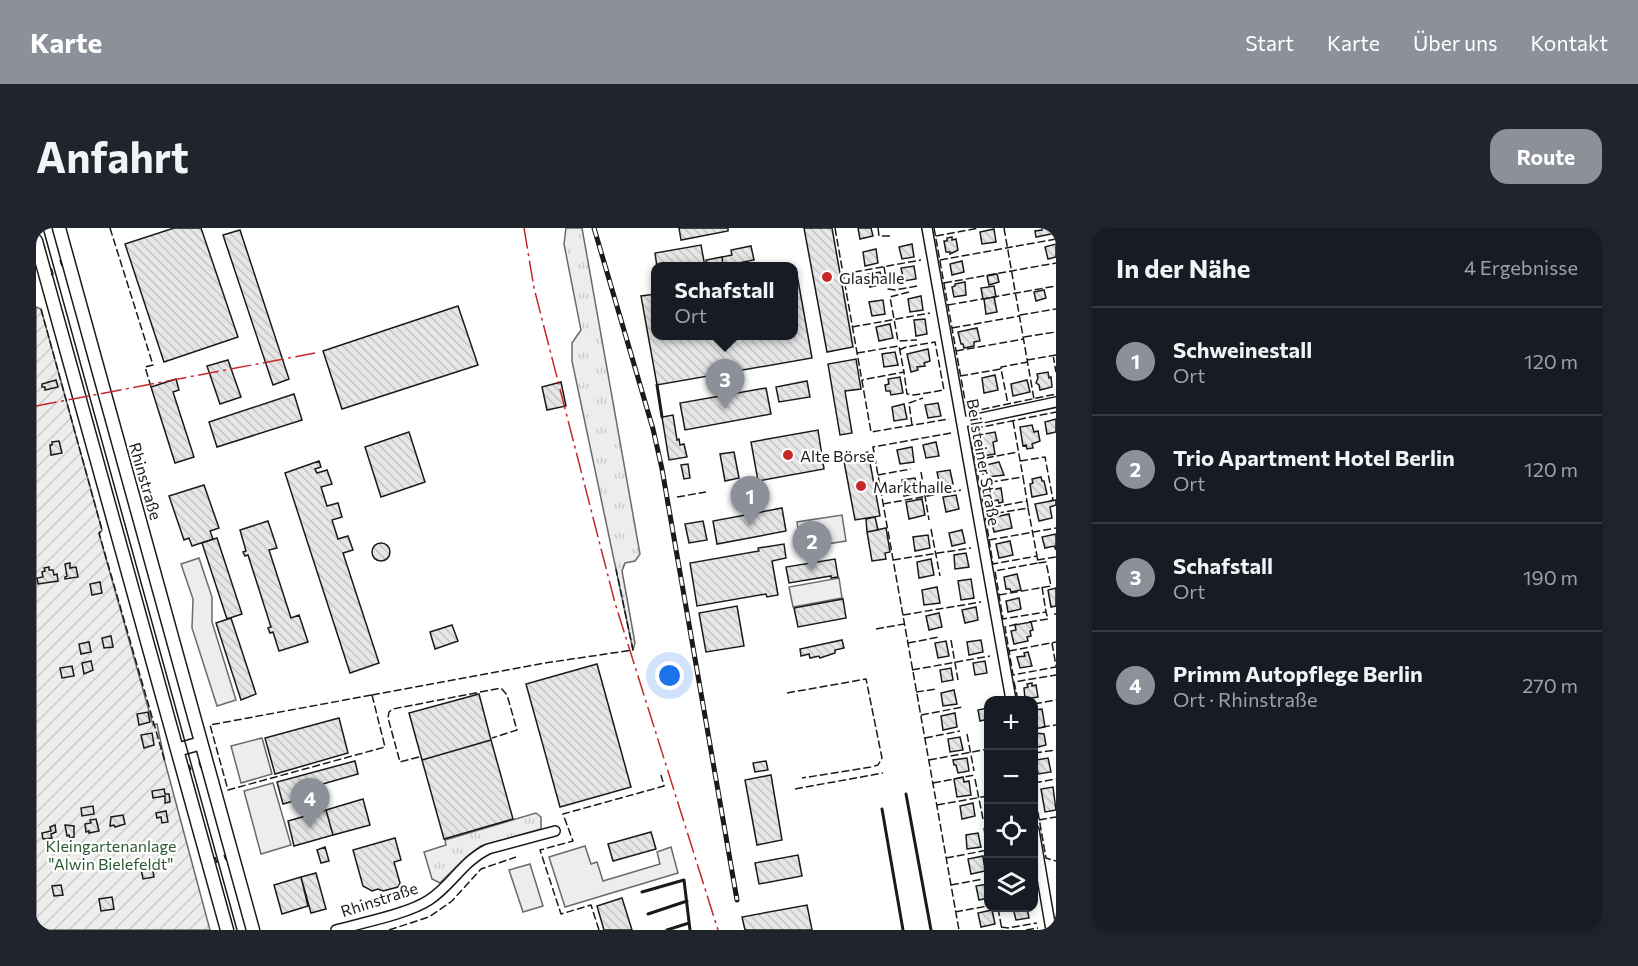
<!DOCTYPE html>
<html lang="de">
<head>
<meta charset="utf-8">
<style>
  :root { --surface:#171b24; --page:#20242c; --text:#f1f3f6; --muted:#9ea1a6; --line:#363941; --accent:#8c9099 }
  body { margin:0; font-family:Commissioner,sans-serif; background:var(--page); color:var(--text) }
  .controls { position:absolute; right:18px; bottom:18px; display:grid; overflow:hidden; border-radius:12px; box-shadow:0 3px 9px #0003 }
  .controls button { width:54px; height:54px; display:grid; place-items:center; padding:0; border:0; border-bottom:2px solid var(--line); background:var(--surface); color:var(--text); font:30px sans-serif }
  .you { position:absolute; left:634px; top:448px; width:21px; height:21px; margin:-15px; border:4px solid #fff; border-radius:50%; background:#1a73e8; box-shadow:0 0 0 9px #1a73e833 }
  .badge { display:grid; place-items:center; width:39px; height:39px; border-radius:50%; background:var(--accent); color:#fff; font-size:20px; font-weight:700 }
  .pin { position:absolute; translate:-50% -50px; filter:drop-shadow(0 2px 3px #0008) }
  .pin::after { content:''; position:absolute; top:32px; width:21px; height:18px; background:inherit; clip-path:polygon(0 0,100% 0,50% 100%) }
  .popup { position:absolute; left:615px; top:34px; width:147px; height:78px; box-sizing:border-box; display:grid; place-content:center; border-radius:12px; background:var(--surface); filter:drop-shadow(0 2px 4px #0005); font-size:20px; white-space:nowrap; color:var(--muted) }
  .popup b { font-size:22px; color:var(--text) }
  .popup::after { content:''; position:absolute; left:50%; top:100%; margin-left:-12px; border:12px solid transparent; border-top-color:var(--surface) }
  .list { margin:0; padding:0; list-style:none }
  h2 { display:flex; justify-content:space-between; align-items:center; height:78px; margin:0; padding:0 24px; font-size:26px }
  h2 small { font-size:20px; font-weight:400; color:var(--muted) }
  .list li { display:grid; grid-template-columns:39px 1fr auto; gap:18px; align-items:center; box-sizing:border-box; height:108px; padding:0 24px; border-top:2px solid var(--line) }
  .list b { display:block; font-size:22px; white-space:nowrap }
  .list p { margin:0; font-size:20px; white-space:nowrap; color:var(--muted) }
  .list em { font-size:20px; font-style:normal; color:var(--muted) }
  .icon { flex:none; width:33px; height:33px; fill:none; stroke:currentColor; stroke-width:2; stroke-linecap:round; stroke-linejoin:round }
  .map { position:relative; flex:none; width:1020px; height:702px; overflow:hidden; border-radius:18px }
  header { display:flex; align-items:center; gap:36px; box-sizing:border-box; height:84px; padding:0 30px; background:var(--accent); color:#fff }
  header strong { font-size:28px }
  nav { display:flex; gap:33px; margin-inline-start:auto; font-size:21px }
  .intro { display:flex; align-items:center; justify-content:space-between; box-sizing:border-box; height:144px; padding:0 36px }
  h1 { margin:0; font-size:42px }
  .button { padding:15px 27px; border-radius:18px; background:var(--accent); color:#fff; font-size:21px; font-weight:700 }
  main { display:flex; gap:36px; padding:0 36px }
  aside { flex:1; background:var(--surface); border-radius:18px; box-shadow:0 3px 9px #0003 }
  .map>svg:first-child { display:block }
  .grass { fill:url(#grass-tufts); stroke:#6a6a6a; stroke-width:1.5 }
  .garden { fill:url(#garden-furrows); stroke:#6a6a6a; stroke-width:1.5 }
  .pitch { fill:#ededed; stroke:#6a6a6a; stroke-width:1.5 }
  .building { fill:url(#building-back-hatch); stroke:#1a1a1a; stroke-width:1.5 }
  .lines { fill:none; stroke-linecap:round; stroke-linejoin:round }
  .minor-casing { stroke:#1a1a1a; stroke-width:12 }
  .secondary-casing { stroke:#1a1a1a; stroke-width:15 }
  .minor { stroke:#fff; stroke-width:9 }
  .secondary { stroke:#fff; stroke-width:12 }
  .tram { stroke:#1a1a1a; stroke-width:1.5 }
  .rail-casing { stroke:#1a1a1a; stroke-width:5 }
  .rail { stroke:#fff; stroke-width:3; stroke-dasharray:9; stroke-linecap:butt }
  .fence { stroke:#1a1a1a; stroke-width:1.5; stroke-dasharray:8 3; stroke-linecap:butt }
  .wall { stroke:#1a1a1a; stroke-width:3 }
  .power { stroke:#c62828; stroke-width:1.5; stroke-dasharray:21 4.5 3 4.5; stroke-linecap:butt }
  .poi-dot { fill:#c62828; stroke:#fff; stroke-width:2 }
  .labels { text-anchor:middle; dominant-baseline:central; stroke-width:4.5; stroke-linejoin:round; paint-order:stroke }
  .poi-label { font-size:16px; fill:#1a1a1a; stroke:#fff; text-anchor:start }
  .street-label { font-size:16px; fill:#1a1a1a; stroke:#fff }
  .park-label { font-size:16px; fill:#2b5a34; stroke:#fff }
</style>
</head>
<body>
<header>
<strong>Karte</strong>
<nav><a>Start</a><a>Karte</a><a>Über uns</a><a>Kontakt</a></nav>
</header>
<div class="intro"><h1>Anfahrt</h1><a class="button">Route</a></div>
<main>
<div class="map">
<svg width="1020" height="702" viewBox="0 0 1020 702">
  <defs>
    <pattern id="grass-tufts" width="24" height="20" patternUnits="userSpaceOnUse" patternTransform="scale(1.5)"><rect width="24" height="20" fill="#ededed"/><path d="M3 7l-1-3M5 7V3M7 7l1-3M15 17l-1-3M17 17v-4M19 17l1-3" fill="none" stroke="#cbcbcb"/></pattern>
    <pattern id="garden-furrows" width="10" height="10" patternUnits="userSpaceOnUse" patternTransform="scale(1.5)"><rect width="10" height="10" fill="#ededed"/><path d="M-1 1l2-2M0 10L10 0M9 11l2-2" fill="none" stroke="#cbcbcb"/></pattern>
    <pattern id="building-back-hatch" width="6" height="6" patternUnits="userSpaceOnUse" patternTransform="scale(1.5)"><rect width="6" height="6" fill="#e6e6e6"/><path d="M-1 5l2 2M0 0l6 6M5-1l2 2" fill="none" stroke="#c5c5c5"/></pattern>
  </defs>
  <rect width="100%" height="100%" fill="#fff"/>
  <path class="grass" d="M530,0H546L604,326L599,333L589,335L586,343L599,415L597,422L536,133V115L545,102L528,16Z
    M500,585L505,589V601L445,618L430,629L404,655L396,651L388,624L410,617L409,612Z"/>
  <path class="garden" d="M0,79L5,81L66,302L63,306L117,497L121,496L129,534L174,702H0Z"/>
  <path class="pitch" d="M806,287L810,313L765,320L761,294Z
    M163,330L176,369V394L200,472L181,478L156,400L157,371L145,336Z
    M803,350L806,370L757,379L753,359Z
    M226,510L236,546L205,555L195,518Z
    M237,555L255,617L225,626L208,563Z
    M549,618L555,636L561,634L567,653L624,636L621,624L635,619L642,645L529,679L513,629Z
    M494,636L507,678L487,684L473,642Z"/>
  <path class="building" d="M138,0H165L202,109L128,134L89,16Z
    M643,0H692V3L645,12Z
    M768,0H796L817,119L791,124Z
    M822,0H835L837,8L824,11Z
    M1006,0H1019L1020,5L1000,9L999,3L1006,2Z
    M958,1L960,14L946,16L944,4Z
    M204,2L253,151L237,157L187,7Z
    M916,9V12L920,11L922,22L914,26V24H910L908,13H911V10Z
    M876,16L878,29L866,31L863,19Z
    M1020,16V29L1012,31L1009,19Z
    M665,17L669,39H621L619,25Z
    M715,18L718,32L687,38L686,29L696,27L695,22Z
    M840,21L842,35L829,38L827,24Z
    M686,29L687,38L671,39L670,32Z
    M926,33L928,44L916,47L914,36Z
    M878,38L880,51L868,53L865,40Z
    M758,41H760L776,130L621,157L605,68L620,66V108H758Z
    M844,44L847,56L834,59L832,46Z
    M961,46L963,54L953,57L951,48Z
    M929,54L930,67L918,69L916,59L919,58V56Z
    M958,58L960,69L947,71L945,60Z
    M1008,62L1010,70L1000,73L998,64Z
    M885,68L887,82L874,84L872,71Z
    M958,69L961,84L950,86L948,71Z
    M847,72L849,86L836,88L833,74Z
    M422,78L442,137L306,181L287,123Z
    M889,91L891,106L880,108L878,92Z
    M854,96L857,110L843,113L840,99Z
    M941,100L944,113L938,114V118L928,120L927,116H925L922,104Z
    M892,121L894,133L888,135L889,138L881,139L882,142L875,144L871,126Z
    M859,124L862,137L848,139L846,126Z
    M820,131L825,161L809,163L816,205L804,207L792,136Z
    M192,132L205,169L184,176L171,138Z
    M1012,144L1013,150L1015,149L1016,159L1004,162L1003,157L1000,155L1002,150L1001,146Z
    M959,147L962,162L948,165L946,150Z
    M864,149L867,165L855,167L854,163H850L849,157L853,156L852,151Z
    M140,151L143,162L137,164L158,229L139,235L115,159Z
    M20,152L22,159L9,162V159H6V156Z
    M991,152L994,164L977,168L975,156Z
    M771,153L774,169L743,174L740,159Z
    M525,154L530,178L511,182L506,159Z
    M730,160L735,186L649,202L644,175Z
    M258,166L266,192L181,219L173,194Z
    M902,175L905,188L892,190L889,177Z
    M868,176L871,191L858,193L856,179Z
    M637,187L641,212L643,211L644,217L648,216L651,229L633,232L626,189Z
    M1020,191V204L1011,206L1009,194Z
    M996,197L998,204L1002,203L1004,213L996,216L997,220L991,221L990,217L987,218L984,199Z
    M782,202L788,241L722,253L715,214Z
    M373,204L389,254L345,269L329,219Z
    M959,204L961,213L957,214L959,226L946,228L942,207Z
    M23,213L26,225L15,227L14,217H16V214Z
    M900,214L903,228L890,230L887,217Z
    M876,219L878,234L864,236L861,222Z
    M698,224L703,250L689,253L684,226Z
    M832,224L844,288L819,292L807,228Z
    M283,233L285,239L279,241L281,245L291,242L296,256L285,259L291,278L302,275L306,289L296,292L302,311L312,308L317,322L307,325L343,435L314,445L249,245Z
    M963,234L968,247L952,249L951,245L947,246V242L950,241V237Z
    M652,236L654,250L648,251L645,237Z
    M914,242L917,256L904,258L901,244Z
    M1005,249L1006,253H1008L1011,266L996,269L994,256L997,255L996,251Z
    M879,250L882,265L868,268L866,252Z
    M168,257L183,300L174,303L177,311L156,318L153,310L148,312L133,268Z
    M965,260L967,274L963,275L962,272L953,274L951,263Z
    M920,267L923,281L910,284L907,269Z
    M886,271L889,287L873,291L870,274Z
    M1020,272V277L1014,279L1016,290L1003,293L999,276Z
    M746,280L750,303L681,316L677,293Z
    M973,286L976,300L958,304L955,290Z
    M839,289L842,302L831,304L830,291Z
    M232,293L241,320L233,322L255,390L263,387L272,414L243,423L237,404L234,405L232,400L235,399L212,327L209,328L207,324L210,323L204,302Z
    M667,293L671,312L653,315L649,296Z
    M850,300L854,324L849,325L850,331L836,333L831,304Z
    M926,302L929,315L916,318L913,305Z
    M1020,306V322L1018,318L1009,320L1006,309Z
    M892,307L894,320L879,323L877,309Z
    M181,310L206,386L191,391L166,315Z
    M974,313L977,327L963,330L960,316Z
    M336 324a9 9 0 1 1 18 0a9 9 0 1 1-18 0Z
    M748,316L750,330L736,333L742,367L731,369L730,366L661,378L654,335L723,323L722,320Z
    M930,325L933,339L919,341L918,327Z
    M799,331L802,349L795,350V348L753,355L750,339Z
    M895,331L898,347L883,350L881,334Z
    M34,335V340L40,339L42,349L29,351V349L31,348L29,336Z
    M13,339V342H17L18,347L21,346L22,353L2,356L1,350L7,349L6,344L9,343L8,340Z
    M981,346L985,362L975,364L974,361H970L968,349Z
    M935,351L938,370L925,372L922,353Z
    M64,354L66,365L56,367L54,356Z
    M901,359L904,375L888,377L886,362Z
    M1020,360V378L1015,379L1012,362Z
    M983,370L985,381L972,384L970,373Z
    M807,371L810,390L762,399L758,380Z
    M701,378L708,418L670,424L663,385Z
    M940,379L942,392L929,395L926,382Z
    M903,385L906,399L893,402L890,388Z
    M195,390L220,466L205,472L180,395Z
    M995,394L997,402L994,403L995,408L991,409L992,413L978,416L975,403L980,402L979,397Z
    M416,397L422,413L399,421L394,404Z
    M75,408L77,419L68,420L66,410Z
    M806,412L808,420L799,422V425L784,430L783,428L774,430L773,426L765,428L764,421Z
    M945,412L947,424L933,427L931,414Z
    M910,413L913,428L902,430L899,415Z
    M53,414L55,424L45,426L43,416Z
    M992,424L996,438L984,440L981,429L989,428L988,425Z
    M55,433L57,442L48,446L46,435Z
    M949,433L951,445L939,447L937,435Z
    M561,436L595,559L524,579L490,456Z
    M36,438L38,448L26,450L24,440Z
    M915,440L917,452L906,454L904,442Z
    M996,455V458L1000,457L1002,469L989,471L988,460L992,459L991,456Z
    M918,462L921,476L907,478L905,465Z
    M443,466L455,512L386,532L373,485Z
    M952,480V491L944,493L942,482Z
    M1006,481L1009,499L998,501V482Z
    M112,484L114,494L103,497L101,486Z
    M919,485L921,499L907,502L905,488Z
    M303,490L312,525L239,546L229,510Z
    M116,505L118,517L108,520L105,507Z
    M999,505L1008,506L1010,517L998,520V508H1000Z
    M924,509L927,522L914,524L912,511Z
    M455,512L477,591L408,611L386,532Z
    M931,530L933,543L922,545L920,537H918L917,532Z
    M1012,530L1015,544L1002,546L1000,532Z
    M319,533L322,546L262,563L265,571L247,576L241,554Z
    M730,533L732,542L719,544L717,535Z
    M735,547L746,612L721,617L709,552Z
    M927,549L928,554L933,553L935,567L921,569L918,551Z
    M1017,559L1020,582L1009,584L1005,561Z
    M128,561L129,566H133L134,574L129,575V568L117,570L116,563Z
    M327,571L334,597L297,607L290,582Z
    M937,575L939,588L926,591L924,578Z
    M57,578L58,586L46,588L45,580Z
    M290,582L297,607L258,618L252,593Z
    M130,583L132,594L126,595L125,589L121,590L120,585Z
    M87,587L89,596L79,599L78,597L74,598L75,589Z
    M60,591L63,603L53,605V603L50,604L49,596L55,595L54,592Z
    M19,597L20,604L15,606L16,610L7,611L6,605L15,603L14,599Z
    M29,597L38,598V609L34,610L33,607L31,608Z
    M615,604L620,621L577,633L572,616Z
    M942,605L945,619L931,621L930,607Z
    M359,610L365,632L358,634L364,655L362,659L347,663L342,661L336,663L327,658L317,622Z
    M289,619L293,633L285,635L281,622Z
    M762,627L766,648L723,656L719,635Z
    M947,628L949,643L935,646L932,631Z
    M116,638L118,649L107,651L105,640Z
    M280,645L290,681L275,685L265,649Z
    M265,649L272,678L246,686L238,657Z
    M952,656V670L943,672L940,658Z
    M25,657L27,667L18,668L16,658Z
    M76,669L78,681L65,683L63,671Z
    M586,670L596,702H568L561,678Z
    M771,677L776,702H709L706,689Z
    M977,680H991L993,690L980,692Z
    M956,682L959,696L945,699L942,685Z"/>
  <g class="lines">
    <g class="minor-casing">
      <path id="minor" d="M891,0L975,472
        M927,194L1020,174
        M998,602L1015,702
        M300,702C325,695 372,686 393,672C415,658 427,633 452,621L519,603"/>
    </g>
    <g class="secondary-casing">
      <path id="secondary" d="M23,0L217,702
        M0,13L191,702
        M141,522L165,515"/>
    </g>
    <use href="#minor" class="minor"/>
    <use href="#secondary" class="secondary"/>
    <path class="tram" d="M7,0L201,702"/>
    <g class="rail-casing">
      <path id="rail" d="M558,0L617,201L626,241L701,672"/>
    </g>
    <use href="#rail" class="rail"/>
    <path class="fence" d="M74,0L117,137L109,139L115,159
      M799,0L835,204L913,191
      M842,0L843,8H856
      M898,0L930,178L938,183L1020,166
      M968,0L998,171
      M900,8L943,0
      M24,32L26,38
      M904,32L1020,11
      M848,39L852,61L859,62L881,58
      M807,46L885,32
      M15,47L17,46L15,39
      M908,55L1020,35
      M873,64L854,69L862,113L881,112
      M912,77L1020,58
      M5,81L66,302L63,305L129,534
      M984,87L1020,81
      M816,99L894,85
      M916,100L984,88
      M988,109L1020,104
      M863,122L870,119L899,114L908,162L878,167L871,166L868,144
      M920,123L988,111
      M821,125L863,118L868,144L826,152
      M1017,127L1020,144
      M991,132L1020,127
      M965,141V139L992,134
      M924,148L965,141L972,176
      M977,193L987,249
      M876,197L873,175L887,170
      M915,205L837,219L923,702
      M939,232L982,224
      M984,233L1009,229L1017,272L1014,273
      M885,244L893,292
      M842,247L875,241
      M943,256L987,249L991,273
      M641,269L670,264
      M847,276L925,262
      M992,280L1001,328
      M895,301L904,348
      M953,312L1020,300
      M857,332L935,320
      M1001,332L1020,329
      M1006,359L1010,384
      M963,367L1015,358L1010,334L1002,335
      M1018,386H1020
      M867,387L945,374
      M993,394L1012,391L1010,384L967,391L959,343L1002,335L1001,328L957,336L949,287L992,280L991,273L948,281L935,210L941,200L1020,184
      M981,396L969,399L977,447L1020,439
      M840,401L868,396
      M915,412L922,452
      M872,415L903,409
      M1016,415L1020,438
      M973,423L1020,414
      M876,442L954,428
      M880,464L901,461
      M751,465L830,451L846,530L842,537L835,539L766,550
      M336,467L349,519L192,562L174,497Z
      M336,467L509,435L597,422L580,341
      M982,472L978,454L1020,447
      M998,476L1020,472
      M885,487L927,479
      M1006,499L1020,497
      M931,506L938,543
      M889,510L924,503
      M998,525L1020,522
      M383,529L364,534L352,490L353,484L357,481L465,460L471,467L481,502L456,510
      M893,532L952,521
      M163,534L165,540
      M153,537L155,542
      M939,551L947,591
      M897,555L939,547
      M998,555L1020,551
      M759,561L847,545
      M998,562L1010,630L1020,633
      M901,577L952,568
      M1003,592L1020,589
      M948,600L952,626
      M188,627L190,632
      M179,629L181,635
      M910,630L952,622
      M915,657L947,651
      M962,680L966,702
      M919,684L952,678
      M965,699L972,700L1001,695
      M353,702L393,689L416,673L445,641L480,629
      M563,702L555,677L525,686L504,622L537,613L527,586L628,558L625,547
      M990,702L1002,700"/>
    <path class="wall" d="M621,157L626,189
      M870,566L895,702
      M846,581L867,702
      M606,664L648,652L654,702
      M612,686L651,673
      M631,702L653,695"/>
    <path class="power" d="M488,0L498,60L579,375L682,702
      M0,178L279,125"/>
  </g>
  <g class="poi-dot">
    <circle cx="791" cy="49" r="6"/>
    <circle cx="752" cy="227" r="6"/>
    <circle cx="825" cy="258" r="6"/>
  </g>
  <g class="labels">
    <g class="poi-label">
      <text x="803" y="49">Glashalle</text>
      <text x="764" y="227">Alte Börse</text>
      <text x="837" y="258">Markthalle</text>
    </g>
    <g class="street-label">
      <text transform="translate(948 234) rotate(80)">Beilsteiner Straße</text>
      <text transform="translate(110 253) rotate(74)">Rhinstraße</text>
      <text transform="translate(343 671) rotate(-18)">Rhinstraße</text>
    </g>
    <g class="park-label">
      <text x="75" y="617">Kleingartenanlage<tspan x="75" dy="18">"Alwin Bielefeldt"</tspan></text>
    </g>
  </g>
</svg>
<div class="controls">
<button>+</button>
<button>−</button>
<button><svg class="icon" aria-label="locate" viewBox="0 0 24 24"><circle cx="12" cy="12" r="6"/><path d="M12 2v4M12 18v4M2 12h4M18 12h4"/></svg></button>
<button><svg class="icon" aria-label="layers" viewBox="0 0 24 24"><path d="M12 4l9 5-9 5-9-5zM3 14l9 5 9-5"/></svg></button>
</div>
<div class="you"></div>
<div class="pin badge" style="left:714px;top:298px">1</div>
<div class="pin badge" style="left:776px;top:343px">2</div>
<div class="pin badge" style="left:689px;top:181px">3</div>
<div class="popup"><b>Schafstall</b>Ort</div>
<div class="pin badge" style="left:274px;top:600px">4</div>
</div>
<aside>
<h2>In der Nähe<small>4 Ergebnisse</small></h2>
<ul class="list">
<li><span class="badge">1</span><div><b>Schweinestall</b><p>Ort</p></div><em>120 m</em></li>
<li><span class="badge">2</span><div><b>Trio Apartment Hotel Berlin</b><p>Ort</p></div><em>120 m</em></li>
<li><span class="badge">3</span><div><b>Schafstall</b><p>Ort</p></div><em>190 m</em></li>
<li><span class="badge">4</span><div><b>Primm Autopflege Berlin</b><p>Ort · Rhinstraße</p></div><em>270 m</em></li>
</ul>
</aside>
</main>
</body>
</html>
